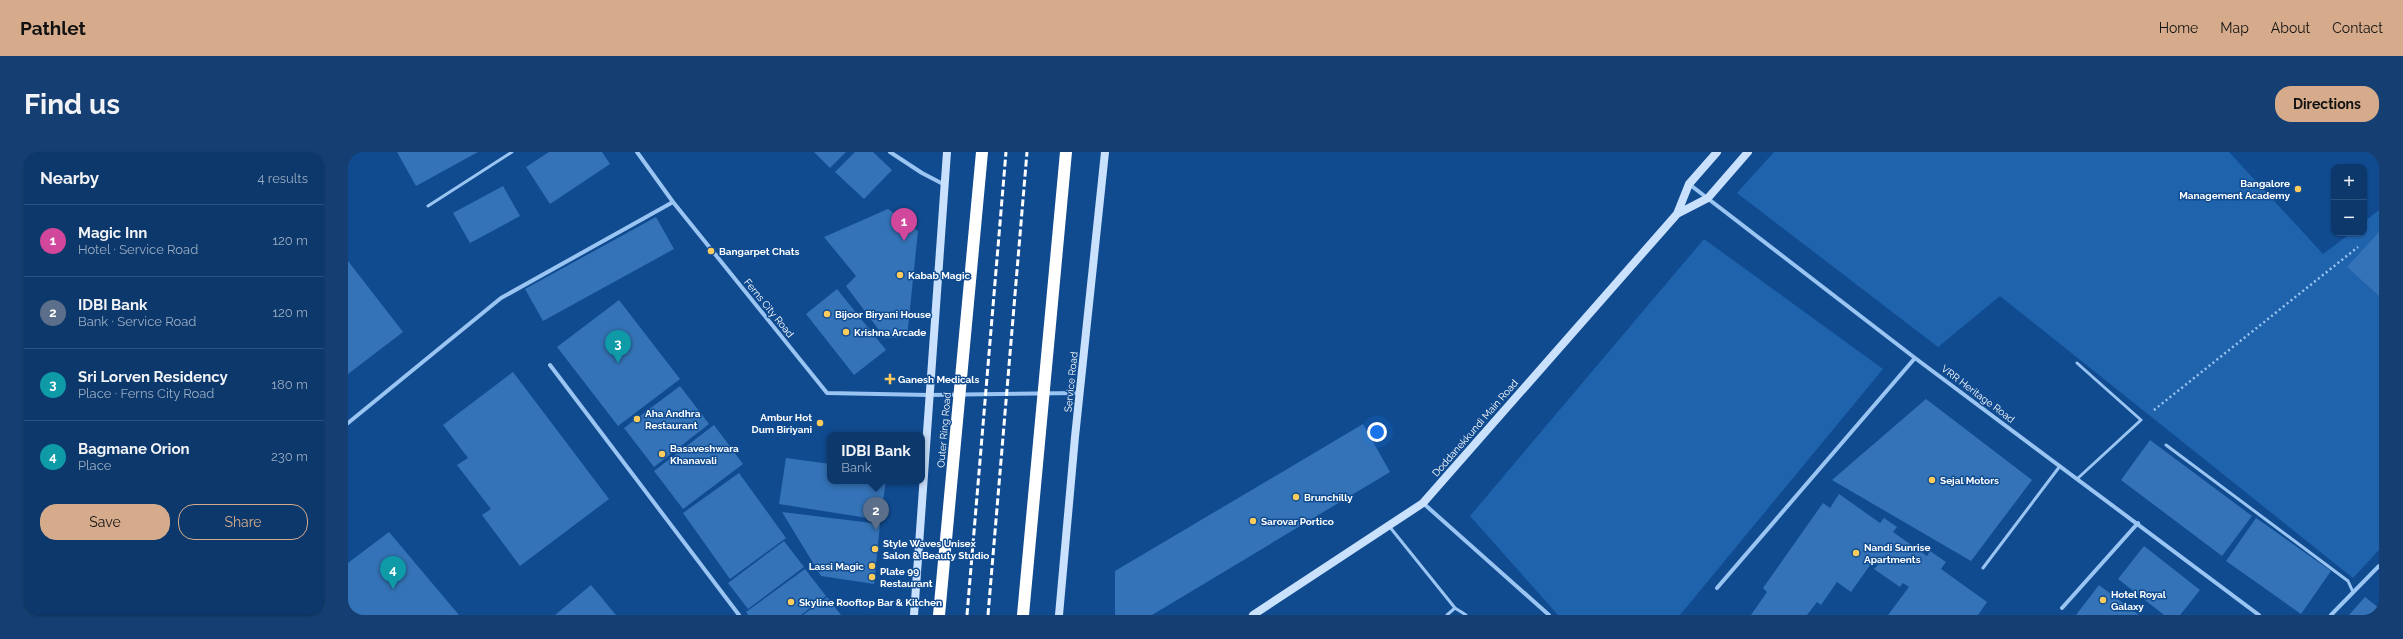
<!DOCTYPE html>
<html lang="en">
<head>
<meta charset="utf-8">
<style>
  :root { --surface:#0c386c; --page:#153f72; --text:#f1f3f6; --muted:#9aacc2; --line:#2c527f; --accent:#d6ab8b }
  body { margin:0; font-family:Raleway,sans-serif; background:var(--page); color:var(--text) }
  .controls { position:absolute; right:12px; top:12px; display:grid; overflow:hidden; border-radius:8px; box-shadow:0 1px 3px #0004 }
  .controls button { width:36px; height:36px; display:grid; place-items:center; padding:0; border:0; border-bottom:1px solid var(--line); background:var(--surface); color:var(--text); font:20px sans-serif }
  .you { position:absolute; left:1029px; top:280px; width:14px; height:14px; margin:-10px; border:3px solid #fff; border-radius:50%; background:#1a73e8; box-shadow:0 0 0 6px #1a73e833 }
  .badge { display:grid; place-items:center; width:26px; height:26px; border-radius:50%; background:var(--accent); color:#fff; font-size:13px; font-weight:700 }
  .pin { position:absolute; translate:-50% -33px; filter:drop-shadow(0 1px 2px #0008) }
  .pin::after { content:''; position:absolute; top:21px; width:14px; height:12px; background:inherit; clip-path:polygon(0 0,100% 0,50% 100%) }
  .popup { position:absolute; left:479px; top:280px; width:98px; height:52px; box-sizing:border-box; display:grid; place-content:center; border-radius:8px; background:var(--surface); filter:drop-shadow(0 1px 3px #0005); font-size:13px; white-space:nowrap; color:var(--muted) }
  .popup b { font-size:15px; color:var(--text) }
  .popup::after { content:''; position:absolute; left:50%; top:100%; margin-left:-8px; border:8px solid transparent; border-top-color:var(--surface) }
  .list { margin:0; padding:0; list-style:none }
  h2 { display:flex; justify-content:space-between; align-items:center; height:52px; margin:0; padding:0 16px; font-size:17px }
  h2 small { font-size:13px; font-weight:400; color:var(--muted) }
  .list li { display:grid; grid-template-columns:26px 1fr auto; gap:12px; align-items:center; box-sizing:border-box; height:72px; padding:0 16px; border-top:1px solid var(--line) }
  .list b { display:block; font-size:15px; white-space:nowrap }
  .list p { margin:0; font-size:13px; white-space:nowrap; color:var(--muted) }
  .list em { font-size:13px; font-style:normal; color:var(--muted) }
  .actions { display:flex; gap:8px; padding:12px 16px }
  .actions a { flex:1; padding:9px 0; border:1px solid var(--accent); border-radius:16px; text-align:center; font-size:14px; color:var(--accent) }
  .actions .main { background:var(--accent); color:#111 }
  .map { position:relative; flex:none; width:2031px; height:463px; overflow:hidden; border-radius:16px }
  header { display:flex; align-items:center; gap:24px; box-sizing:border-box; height:56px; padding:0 20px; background:var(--accent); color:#111 }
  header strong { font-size:19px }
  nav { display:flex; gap:22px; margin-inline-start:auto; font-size:14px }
  .intro { display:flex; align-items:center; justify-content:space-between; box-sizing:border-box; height:96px; padding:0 24px }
  h1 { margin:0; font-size:28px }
  .button { padding:10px 18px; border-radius:16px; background:var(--accent); color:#111; font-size:14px; font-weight:700 }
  main { display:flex; gap:24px; padding:0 24px }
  aside { flex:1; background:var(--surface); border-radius:16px; box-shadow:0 1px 3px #0004 }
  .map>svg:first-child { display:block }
  .green { fill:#1f63ad }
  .building { fill:#3473b7 }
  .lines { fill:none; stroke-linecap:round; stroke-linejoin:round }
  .path { stroke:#9ac5f3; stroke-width:2.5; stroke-dasharray:2 3; stroke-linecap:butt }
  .lane { stroke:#9ac5f3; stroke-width:3 }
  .street { stroke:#9ac5f3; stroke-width:4 }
  .secondary { stroke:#c9e1fd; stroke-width:8 }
  .rail { stroke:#fff; stroke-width:3; stroke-dasharray:7 3; stroke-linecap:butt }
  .highway-bridge { stroke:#fff; stroke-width:12 }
  .poi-dot { fill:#ffcc5c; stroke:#104b90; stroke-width:1.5 }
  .labels { text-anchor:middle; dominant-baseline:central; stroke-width:3; stroke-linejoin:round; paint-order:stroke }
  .poi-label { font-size:10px; font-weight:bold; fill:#fff; stroke:#104b90; text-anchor:start }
  .street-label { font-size:10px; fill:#fff; stroke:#104b90 }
</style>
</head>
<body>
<header>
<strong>Pathlet</strong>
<nav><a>Home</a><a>Map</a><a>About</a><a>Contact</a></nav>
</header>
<div class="intro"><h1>Find us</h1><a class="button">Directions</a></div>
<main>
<aside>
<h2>Nearby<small>4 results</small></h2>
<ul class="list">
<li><span class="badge" style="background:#d1479c">1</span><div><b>Magic Inn</b><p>Hotel · Service Road</p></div><em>120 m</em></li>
<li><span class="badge" style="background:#5c6f8a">2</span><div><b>IDBI Bank</b><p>Bank · Service Road</p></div><em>120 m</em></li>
<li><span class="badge" style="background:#0f9aa8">3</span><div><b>Sri Lorven Residency</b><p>Place · Ferns City Road</p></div><em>180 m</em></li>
<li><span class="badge" style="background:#0f9aa8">4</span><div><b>Bagmane Orion</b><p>Place</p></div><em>230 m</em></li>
</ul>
<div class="actions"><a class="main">Save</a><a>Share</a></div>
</aside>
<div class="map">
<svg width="2031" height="463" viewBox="0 0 2031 463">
  <rect width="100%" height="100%" fill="#104b90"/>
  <path class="green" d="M1426,0H1881L1975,102L2003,81H2016V70L2031,58V398L2005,426L1652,144L1590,195L1389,41Z
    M1356,87L1535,217L1332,463H1210L1122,364Z"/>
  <path class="building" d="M49,0H130L68,34Z
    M201,0H254L262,12L202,52L178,15Z
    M466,0H498L482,16Z
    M507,0H525L544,18L516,47L487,20Z
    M155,34L172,64L122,91L105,61Z
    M540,57L570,79L559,185L537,186L498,134L508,124L476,85Z
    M308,65L326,97L195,169L177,137Z
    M2031,80V144L1999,115Z
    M0,109L55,180L0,222Z
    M489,137L538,198L506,223L458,162Z
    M271,148L332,227L270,274L209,195Z
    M165,220L261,347L172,414L134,363L143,357L109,313L120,306L95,273Z
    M332,234L361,272L306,315L276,276Z
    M1578,247L1684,328L1623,409L1484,328Z
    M1015,272L1042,320L804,463H767V419Z
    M366,273L395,312L335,357L306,319Z
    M1802,288L1904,364L1874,404L1773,328Z
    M438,306L482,312V329H538L532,368L431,352Z
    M391,321L438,386L382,427L335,361Z
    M1491,342L1532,371L1536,366L1549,375L1545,380L1579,404L1582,399L1598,410L1593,417L1639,450L1630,463H1540L1561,435L1555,431L1552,435L1526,417L1530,413L1525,409L1503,440L1489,430L1473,453L1469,450L1459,463H1403L1419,440L1415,436L1475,351L1482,356Z
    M434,360L532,372L526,432L473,424Z
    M1908,366L1983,419L1953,462L1878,409Z
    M41,380L111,463H0V411Z
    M436,389L456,415L400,457L380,431Z
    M1796,394L1852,438L1832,463H1816L1770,427Z
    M457,417L478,444L453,463H400L398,460Z
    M243,433L268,463H207Z
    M1751,433L1791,463H1728Z
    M479,445L493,463H455Z
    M2017,445L2031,456V463H2001Z"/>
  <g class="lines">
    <path class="path" d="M1806,258L2010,95"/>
    <path class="lane" d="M80,54L164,0
      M1818,293L2000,429L2005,440
      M1729,327L1793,268L1729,211
      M1041,374L1107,456L1118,463
      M1635,416L1712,314
      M1099,463L1107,456"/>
    <path class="street" d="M289,0L325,50L479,241L581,243L731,241
      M542,0L574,21L597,33
      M1341,32L1567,206L1911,463
      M202,213L391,463
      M0,271L153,146L325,50
      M1075,351L1201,463
      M1369,436L1567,206
      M1714,456L1790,371
      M1983,463L2031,414"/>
    <path class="secondary" d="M1329,62L1360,46L1400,0
      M566,463L599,0
      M711,463L727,285L757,0
      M905,463L1075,351L1329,62L1341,32L1369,0"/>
    <path class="rail" d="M619,463L658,0
      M640,463L679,0"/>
    <path class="highway-bridge" d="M591,463L634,0
      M675,463L718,0"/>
  </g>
  <g class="poi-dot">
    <circle cx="1950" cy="37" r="4"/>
    <circle cx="363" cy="99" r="4"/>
    <circle cx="552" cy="123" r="4"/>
    <circle cx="479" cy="162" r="4"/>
    <circle cx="498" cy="180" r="4"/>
    <path d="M540 221h4v4h4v4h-4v4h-4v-4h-4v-4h4z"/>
    <circle cx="289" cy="267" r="4"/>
    <circle cx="472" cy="271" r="4"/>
    <circle cx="314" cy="302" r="4"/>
    <circle cx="1584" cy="328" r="4"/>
    <circle cx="948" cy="345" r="4"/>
    <circle cx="905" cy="369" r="4"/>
    <circle cx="527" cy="397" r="4"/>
    <circle cx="1508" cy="401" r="4"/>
    <circle cx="524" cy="414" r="4"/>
    <circle cx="524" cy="425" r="4"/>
    <circle cx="1755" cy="448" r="4"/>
    <circle cx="443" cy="450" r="4"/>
  </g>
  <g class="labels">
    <g class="poi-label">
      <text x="1942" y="31" text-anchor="end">Bangalore<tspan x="1942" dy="12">Management Academy</tspan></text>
      <text x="371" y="99">Bangarpet Chats</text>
      <text x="560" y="123">Kabab Magic</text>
      <text x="487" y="162">Bijoor Biryani House</text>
      <text x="506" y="180">Krishna Arcade</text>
      <text x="550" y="227">Ganesh Medicals</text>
      <text x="297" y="261">Aha Andhra<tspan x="297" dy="12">Restaurant</tspan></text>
      <text x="464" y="265" text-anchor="end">Ambur Hot<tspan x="464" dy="12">Dum Biriyani</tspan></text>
      <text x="322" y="296">Basaveshwara<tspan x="322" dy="12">Khanavali</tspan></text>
      <text x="1592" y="328">Sejal Motors</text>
      <text x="956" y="345">Brunchilly</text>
      <text x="913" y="369">Sarovar Portico</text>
      <text x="535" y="391">Style Waves Unisex<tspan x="535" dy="12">Salon &amp; Beauty Studio</tspan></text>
      <text x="1516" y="395">Nandi Sunrise<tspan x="1516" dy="12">Apartments</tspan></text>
      <text x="516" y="414" text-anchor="end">Lassi Magic</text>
      <text x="532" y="419">Plate 99<tspan x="532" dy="12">Restaurant</tspan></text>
      <text x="1763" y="442">Hotel Royal<tspan x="1763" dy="12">Galaxy</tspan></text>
      <text x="451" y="450">Skyline Rooftop Bar &amp; Kitchen</text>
    </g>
    <g class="street-label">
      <text transform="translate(421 156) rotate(51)">Ferns City Road</text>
      <text transform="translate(723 230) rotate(-84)">Service Road</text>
      <text transform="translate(1630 242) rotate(37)">VRR Heritage Road</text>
      <text transform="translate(1127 276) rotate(-49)">Doddanekkundi Main Road</text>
      <text transform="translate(596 278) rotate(-85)">Outer Ring Road</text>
    </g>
  </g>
</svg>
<div class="controls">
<button>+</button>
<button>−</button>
</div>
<div class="you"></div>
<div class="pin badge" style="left:556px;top:89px;background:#d1479c">1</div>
<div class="pin badge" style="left:528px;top:378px;background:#5c6f8a">2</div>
<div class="popup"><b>IDBI Bank</b>Bank</div>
<div class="pin badge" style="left:270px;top:211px;background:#0f9aa8">3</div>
<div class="pin badge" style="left:45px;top:437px;background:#0f9aa8">4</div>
</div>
</main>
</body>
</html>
